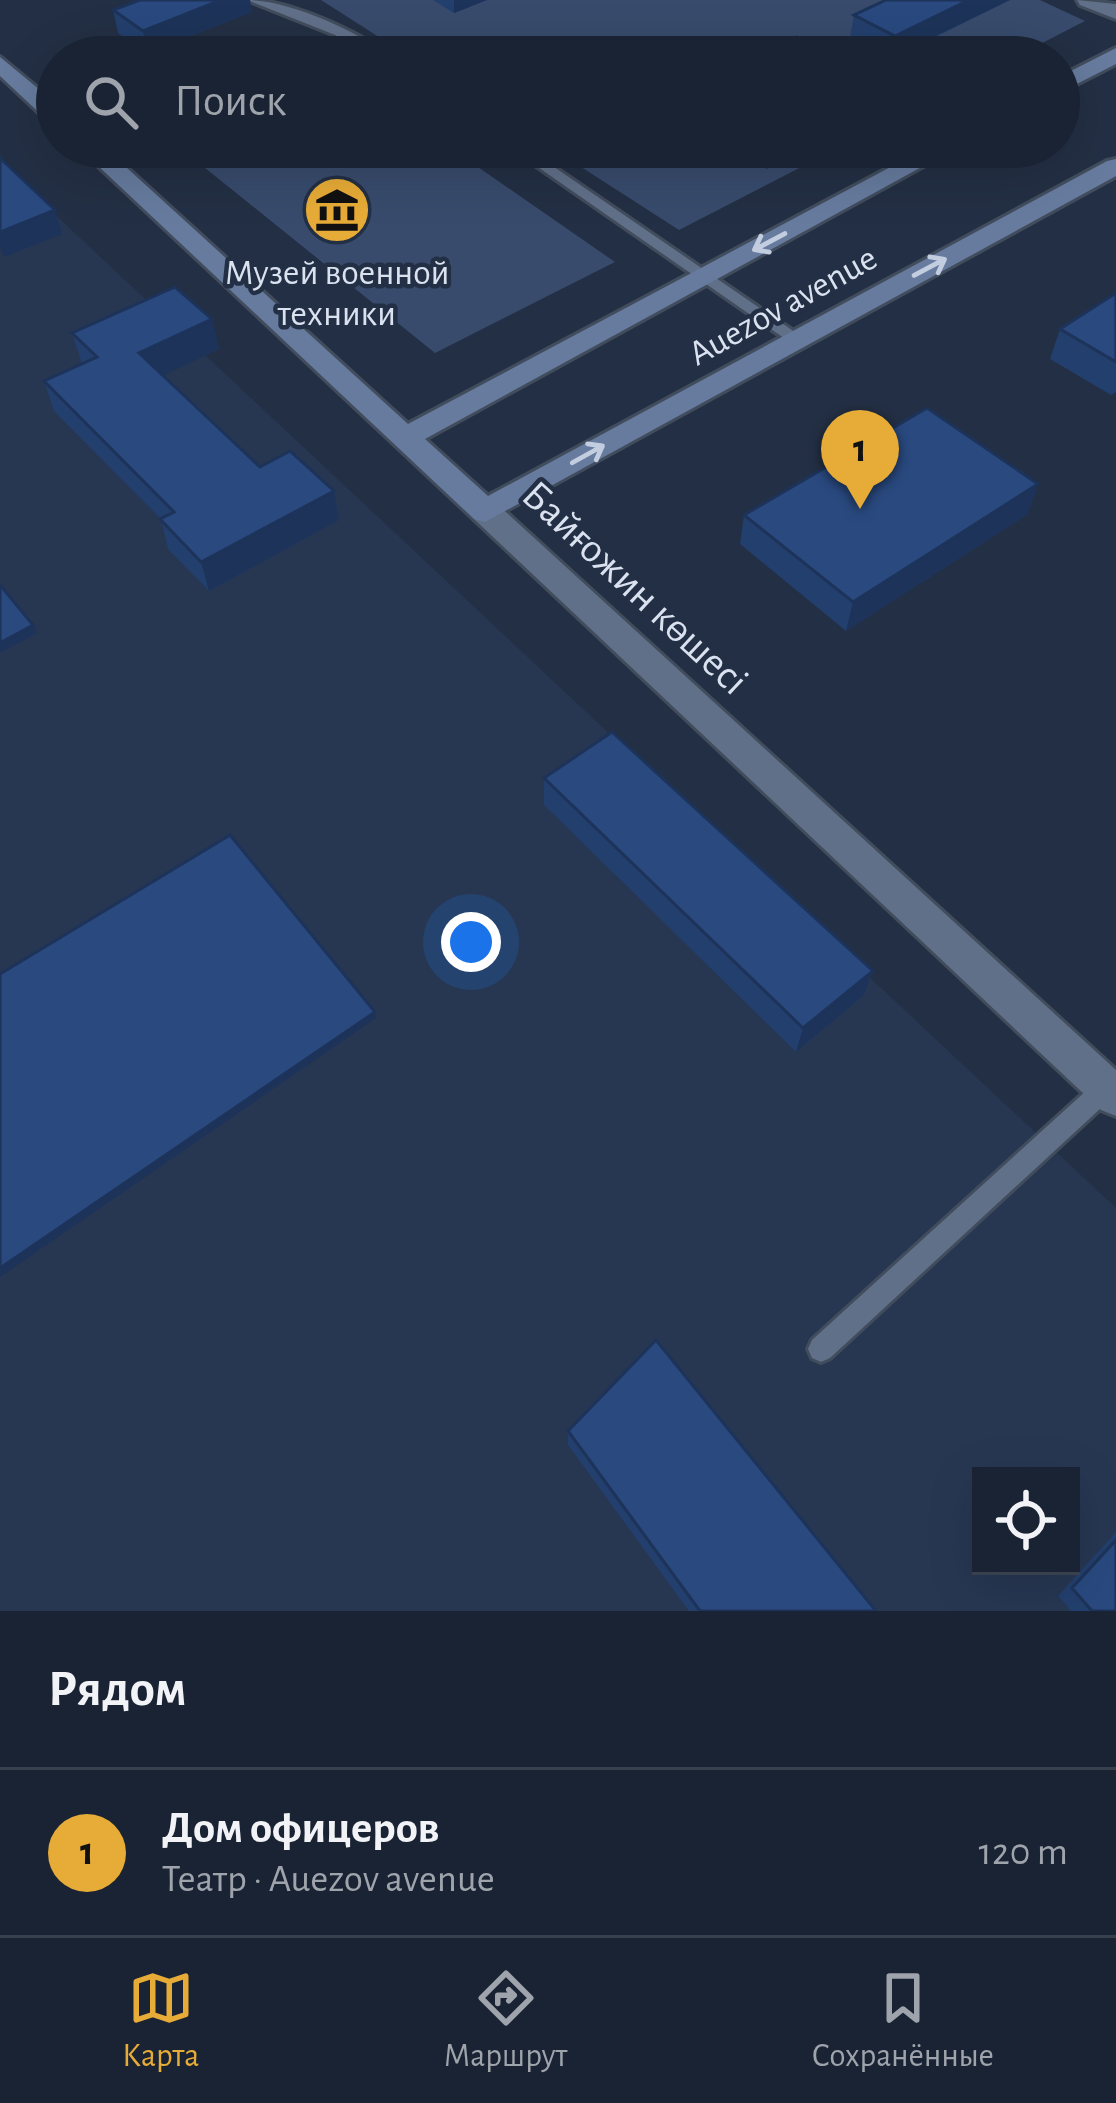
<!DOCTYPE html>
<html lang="ru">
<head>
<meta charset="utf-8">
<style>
  :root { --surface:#1a2333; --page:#232b3b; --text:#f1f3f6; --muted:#9fa4ac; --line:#38404e; --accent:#e7ac37 }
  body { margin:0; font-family:"Alegreya Sans",sans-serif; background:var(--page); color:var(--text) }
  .controls { position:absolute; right:36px; bottom:36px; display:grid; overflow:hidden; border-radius:0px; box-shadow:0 12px 48px #0002 }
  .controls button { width:108px; height:108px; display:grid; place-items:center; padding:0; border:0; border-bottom:3px solid var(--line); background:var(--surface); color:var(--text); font:60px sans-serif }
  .you { position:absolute; left:471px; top:942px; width:42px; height:42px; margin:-30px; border:9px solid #fff; border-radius:50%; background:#1a73e8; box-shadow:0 0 0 18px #1a73e833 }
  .badge { display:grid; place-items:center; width:78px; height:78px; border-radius:50%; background:var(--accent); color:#111; font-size:39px; font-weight:700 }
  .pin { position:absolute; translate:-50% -99px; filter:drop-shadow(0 3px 6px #0008) }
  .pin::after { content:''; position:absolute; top:63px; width:42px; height:36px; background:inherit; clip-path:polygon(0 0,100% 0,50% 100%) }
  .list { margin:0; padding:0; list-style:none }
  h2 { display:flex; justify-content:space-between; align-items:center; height:156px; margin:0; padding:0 48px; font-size:51px }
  h2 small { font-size:39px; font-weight:400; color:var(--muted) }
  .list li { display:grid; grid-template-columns:78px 1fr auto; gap:36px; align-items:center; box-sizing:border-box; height:168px; padding:0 48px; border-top:3px solid var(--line) }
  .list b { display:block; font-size:45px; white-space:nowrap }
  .list p { margin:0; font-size:39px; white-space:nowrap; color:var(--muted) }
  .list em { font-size:39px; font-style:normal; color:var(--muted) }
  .icon { flex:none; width:66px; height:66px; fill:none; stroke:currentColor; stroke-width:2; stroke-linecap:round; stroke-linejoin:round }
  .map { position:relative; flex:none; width:1116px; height:1611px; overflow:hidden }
  .search { position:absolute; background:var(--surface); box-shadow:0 12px 48px #0002; left:36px; right:36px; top:36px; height:132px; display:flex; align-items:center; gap:30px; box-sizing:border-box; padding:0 42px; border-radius:66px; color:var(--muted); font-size:45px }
  .sheet { height:324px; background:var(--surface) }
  nav { display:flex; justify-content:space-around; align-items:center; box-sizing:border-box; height:168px; border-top:3px solid var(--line); background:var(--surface); font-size:33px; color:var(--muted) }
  nav a { display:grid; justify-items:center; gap:6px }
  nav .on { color:var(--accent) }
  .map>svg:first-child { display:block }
  .built { fill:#273752; fill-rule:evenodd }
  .green { fill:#384b6c }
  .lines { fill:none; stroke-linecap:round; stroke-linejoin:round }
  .service-casing { stroke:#414c5d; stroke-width:6 }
  .minor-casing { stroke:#414c5d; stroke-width:6 }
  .secondary-casing { stroke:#414c5d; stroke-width:6 }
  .service { fill:#617089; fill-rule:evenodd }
  .minor { fill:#617089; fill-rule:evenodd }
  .secondary { fill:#667b9e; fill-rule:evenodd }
  .wall { fill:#233f6d }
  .shaded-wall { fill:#1d3359 }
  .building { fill:#29497f; stroke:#1d3359; stroke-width:3 }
  .oneway { stroke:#c3cde0 }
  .labels { text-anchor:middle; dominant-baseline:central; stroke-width:9; stroke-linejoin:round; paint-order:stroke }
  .far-poi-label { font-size:36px; fill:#dae2f0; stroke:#232f44 }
  .far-street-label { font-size:36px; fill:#dae2f0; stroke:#232f44 }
  .street-label { font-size:42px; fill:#dae2f0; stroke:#232f44 }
</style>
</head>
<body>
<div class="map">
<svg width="1116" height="1611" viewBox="0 0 1116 1611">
  <rect width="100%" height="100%" fill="#232f44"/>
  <path class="built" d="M0,163L1116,1208V1611H0ZM981,1476H1071V1566H981Z"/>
  <path class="green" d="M321,0H1040L1085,21L1015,57H410Z
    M179,147H449L615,262L435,353Z
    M550,147H840L679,230Z"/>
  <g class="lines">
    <g class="service-casing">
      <path id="service" d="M247,0C288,0 358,31 391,57H374L335,35Z
        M509,147H525L805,339L803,343H791Z
        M1106,1077L1116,1084L1114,1096L830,1358L821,1362L812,1358L808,1349L812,1340L1098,1080Z"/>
    </g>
    <g class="minor-casing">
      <path id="minor" d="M1077,0L1116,4V19L1080,5Z
        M485,500L496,503L1116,1070V1116L1101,1110L474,519L470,511L474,503Z"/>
    </g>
    <g class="secondary-casing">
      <path id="secondary" d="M1116,48V64L1059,93V77Z
        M0,57L57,104V124L49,122L0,76Z
        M78,147H104L408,424L928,147H958L425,439L488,496L1107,161L1116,159V176L485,522L474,519Z"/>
    </g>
    <use href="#service" class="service"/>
    <use href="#minor" class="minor"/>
    <use href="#secondary" class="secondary"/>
  </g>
  <path class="wall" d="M140,0H250L252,12L148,53L118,33L113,10Z
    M433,0H487L454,13Z
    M886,0H1010L895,57H888L850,38L854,15Z
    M729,147H812L766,169Z
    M830,147H885L887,151L883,167L835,168Z
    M1116,293V392L1111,395L1050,359L1060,329Z
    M212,319L219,349L162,375L260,467L334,491L339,520L209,591L168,549L161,519L54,411L44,381L82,364L72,333Z
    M1028,514L846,631L740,544L744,515Z
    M544,778L873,971L864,995L796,1052L544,805Z
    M568,1431L876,1611H689L568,1445Z
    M1116,1532V1611H1071L1058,1596Z"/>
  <path class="shaded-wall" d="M221,0H250L252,12L148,53L143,31Z
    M454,0H487L454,13Z
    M969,0H1010L892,57L895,36Z
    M769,147H812L766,169Z
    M55,210L62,234L4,257L0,246V232Z
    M212,319L219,349L147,383L139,353Z
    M1038,484L1028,514L846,631L853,602Z
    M334,491L339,520L209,591L201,562Z
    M33,625L37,633L0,653V643Z
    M873,971L864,995L796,1052L803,1028Z
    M375,1012L376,1018L0,1277V1268Z"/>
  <path class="building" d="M140,0H221L143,31L113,10Z
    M886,0H969L895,36L854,15Z
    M797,37L834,57H782L769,50Z
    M837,147H885L887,151L838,152Z
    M0,158L55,210L0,232Z
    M175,287L212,319L139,353L260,467L290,451L334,491L201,562L160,519L174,512L44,381L97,357L72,333Z
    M1116,293V362L1060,329Z
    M927,408L1038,484L853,602L744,515Z
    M0,585L33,625L0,643Z
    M612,732L873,971L803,1028L544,778Z
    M230,835L375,1012L0,1268V974Z
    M656,1340L876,1611H700L568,1431Z
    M1116,1540V1611H1092L1072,1588Z"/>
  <defs><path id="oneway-shaft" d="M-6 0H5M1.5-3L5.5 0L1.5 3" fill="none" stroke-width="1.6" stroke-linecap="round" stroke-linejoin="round" transform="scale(3)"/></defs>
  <g class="oneway">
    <use href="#oneway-shaft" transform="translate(769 242) rotate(152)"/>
    <use href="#oneway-shaft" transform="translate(930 267) rotate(-28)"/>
    <use href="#oneway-shaft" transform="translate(588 454) rotate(-29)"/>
  </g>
  <defs>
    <g id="museum-disc" transform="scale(3.45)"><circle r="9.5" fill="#e7ac37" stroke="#232f44"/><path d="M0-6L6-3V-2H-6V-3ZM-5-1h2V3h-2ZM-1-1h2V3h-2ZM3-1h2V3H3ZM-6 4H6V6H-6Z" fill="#111"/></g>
  </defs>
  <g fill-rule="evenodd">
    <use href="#museum-disc" x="337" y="210"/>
  </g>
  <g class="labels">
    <g class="far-poi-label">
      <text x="337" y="273">Музей военной<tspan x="337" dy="41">техники</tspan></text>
    </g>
    <g class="far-street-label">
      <text transform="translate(783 306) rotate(-29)">Auezov avenue</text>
    </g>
    <g class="street-label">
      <text transform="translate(635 588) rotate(43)">Байғожин көшесі</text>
    </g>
  </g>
</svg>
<div class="controls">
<button><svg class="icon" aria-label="locate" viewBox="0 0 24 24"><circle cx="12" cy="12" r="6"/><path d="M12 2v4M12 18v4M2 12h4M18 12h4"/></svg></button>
</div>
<div class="you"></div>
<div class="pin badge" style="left:860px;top:509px">1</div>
<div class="search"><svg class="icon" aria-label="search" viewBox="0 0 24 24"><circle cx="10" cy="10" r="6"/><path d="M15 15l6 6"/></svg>Поиск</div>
</div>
<section class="sheet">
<h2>Рядом<small></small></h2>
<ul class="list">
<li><span class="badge">1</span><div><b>Дом офицеров</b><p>Театр · Auezov avenue</p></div><em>120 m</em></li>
</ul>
</section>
<nav>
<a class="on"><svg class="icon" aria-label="map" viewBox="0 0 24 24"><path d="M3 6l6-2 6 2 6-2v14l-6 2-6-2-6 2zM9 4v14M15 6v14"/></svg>Карта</a>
<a><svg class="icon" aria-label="directions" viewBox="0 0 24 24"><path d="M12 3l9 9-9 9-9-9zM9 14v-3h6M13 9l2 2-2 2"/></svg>Маршрут</a>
<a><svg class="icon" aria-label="saved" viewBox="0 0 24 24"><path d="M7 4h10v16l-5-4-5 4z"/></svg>Сохранённые</a>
</nav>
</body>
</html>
